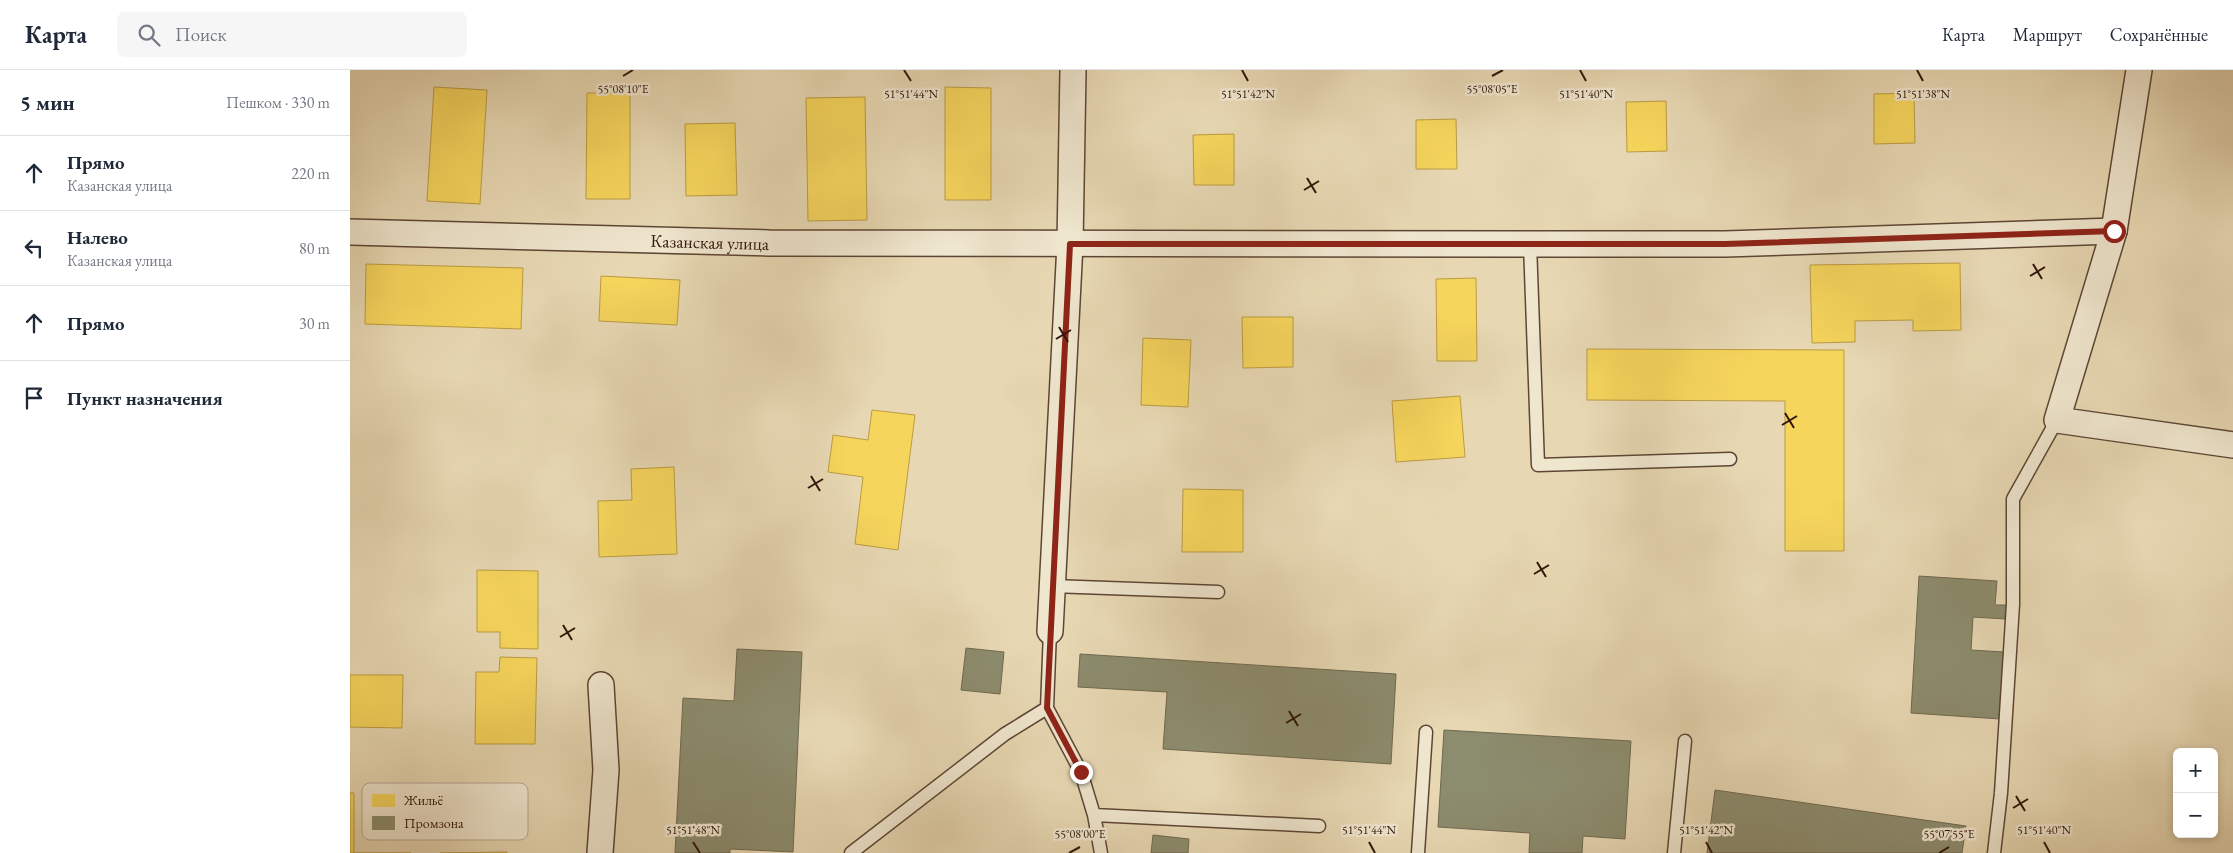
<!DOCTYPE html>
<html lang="ru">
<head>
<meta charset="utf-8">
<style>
  :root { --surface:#fff; --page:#f6f6f7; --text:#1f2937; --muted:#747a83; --line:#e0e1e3 }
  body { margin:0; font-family:"EB Garamond",serif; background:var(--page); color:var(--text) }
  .controls { position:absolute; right:15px; bottom:15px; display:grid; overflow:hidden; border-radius:8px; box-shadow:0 2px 8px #0003 }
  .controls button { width:45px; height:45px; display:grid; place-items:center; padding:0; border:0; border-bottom:1px solid var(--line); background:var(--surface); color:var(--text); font:25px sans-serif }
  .stop { position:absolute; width:15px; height:15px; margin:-11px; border:4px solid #8f2418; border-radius:50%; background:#fff }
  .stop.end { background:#8f2418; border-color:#fff; box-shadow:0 1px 5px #0008 }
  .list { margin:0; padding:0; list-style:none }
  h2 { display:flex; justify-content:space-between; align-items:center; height:65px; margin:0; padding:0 20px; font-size:21px }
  h2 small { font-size:16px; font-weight:400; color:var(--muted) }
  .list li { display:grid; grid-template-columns:32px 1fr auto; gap:15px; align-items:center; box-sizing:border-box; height:75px; padding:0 20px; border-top:1px solid var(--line) }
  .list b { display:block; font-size:19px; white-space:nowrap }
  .list p { margin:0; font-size:16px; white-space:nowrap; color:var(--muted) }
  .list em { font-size:16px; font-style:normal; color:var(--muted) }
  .icon { flex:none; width:28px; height:28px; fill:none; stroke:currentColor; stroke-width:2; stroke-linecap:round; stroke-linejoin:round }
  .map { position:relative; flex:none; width:1883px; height:783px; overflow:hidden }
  header { display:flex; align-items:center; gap:30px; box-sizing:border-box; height:70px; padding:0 25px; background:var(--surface); border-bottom:1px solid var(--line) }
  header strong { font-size:24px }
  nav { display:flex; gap:28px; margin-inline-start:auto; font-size:18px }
  .search { width:350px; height:45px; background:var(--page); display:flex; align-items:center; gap:12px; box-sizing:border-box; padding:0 18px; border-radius:8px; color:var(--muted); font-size:19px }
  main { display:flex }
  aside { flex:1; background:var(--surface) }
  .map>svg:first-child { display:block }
  .homes { fill:#f6d55c; stroke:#bb9b43 }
  .industry { fill:#8c8c6e; stroke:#706850 }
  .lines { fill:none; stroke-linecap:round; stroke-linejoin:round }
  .lane-casing { stroke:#5e4634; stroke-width:15 }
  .street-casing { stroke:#5e4634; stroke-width:28 }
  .lane { stroke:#efe6ce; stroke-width:12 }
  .street { stroke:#efe6ce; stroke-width:25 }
  .route { stroke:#8f2418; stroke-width:6 }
  .ticks { fill:none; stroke:#301509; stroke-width:2 }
  .labels { text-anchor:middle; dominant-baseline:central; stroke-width:5; stroke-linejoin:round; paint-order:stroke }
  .street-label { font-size:18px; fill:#301509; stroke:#efe6ce }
  .key { fill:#efe6ce; stroke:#b6a793; stroke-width:1 }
  .key-label { font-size:14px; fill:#301509 }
  .ticks-label { font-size:12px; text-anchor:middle; fill:#301509; stroke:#efe6ce; stroke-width:5; stroke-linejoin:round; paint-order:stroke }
</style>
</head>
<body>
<header>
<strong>Карта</strong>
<div class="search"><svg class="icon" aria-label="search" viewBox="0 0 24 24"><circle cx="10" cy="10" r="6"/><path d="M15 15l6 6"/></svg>Поиск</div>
<nav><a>Карта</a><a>Маршрут</a><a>Сохранённые</a></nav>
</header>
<main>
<aside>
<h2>5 мин<small>Пешком · 330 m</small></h2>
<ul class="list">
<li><svg class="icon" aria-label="ahead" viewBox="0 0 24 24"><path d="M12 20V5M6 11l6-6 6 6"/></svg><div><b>Прямо</b><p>Казанская улица</p></div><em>220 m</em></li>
<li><svg class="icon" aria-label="left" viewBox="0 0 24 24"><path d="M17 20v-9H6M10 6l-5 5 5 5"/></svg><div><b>Налево</b><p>Казанская улица</p></div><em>80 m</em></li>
<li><svg class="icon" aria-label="ahead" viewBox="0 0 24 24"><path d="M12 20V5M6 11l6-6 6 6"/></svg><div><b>Прямо</b></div><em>30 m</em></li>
<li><svg class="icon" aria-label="arrive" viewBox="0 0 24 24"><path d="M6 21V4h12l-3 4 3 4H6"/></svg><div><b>Пункт назначения</b></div></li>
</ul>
</aside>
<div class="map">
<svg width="1883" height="783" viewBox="0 0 1883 783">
  <rect width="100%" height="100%" fill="#e7d8b3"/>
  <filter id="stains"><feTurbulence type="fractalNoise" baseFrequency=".004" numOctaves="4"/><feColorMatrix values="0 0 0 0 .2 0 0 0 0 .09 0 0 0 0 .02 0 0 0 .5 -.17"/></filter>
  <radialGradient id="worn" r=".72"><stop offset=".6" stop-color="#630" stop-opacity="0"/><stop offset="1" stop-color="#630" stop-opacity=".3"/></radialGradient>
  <path class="homes" d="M84,17L137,20L130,134L77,131Z
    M595,17L641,18V130H595Z
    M237,23H280V129H236Z
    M1564,23L1565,73L1524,74V24Z
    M515,27L517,150L458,151L456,28Z
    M1316,31L1317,81L1277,82L1276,32Z
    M1106,49L1107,99H1066V50Z
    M385,53L387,125L336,126L335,54Z
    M884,64V115H844L843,65Z
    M1610,193L1611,260L1563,261V250L1505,251V272L1462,273L1460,195Z
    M16,194L173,198L171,259L15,254Z
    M251,206L330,210L327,255L249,251Z
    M1126,208L1127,291H1087L1086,209Z
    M892,247H943V297L893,298Z
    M793,268L841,270L838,337L791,335Z
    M1237,279L1494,280V481H1435V331L1237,330Z
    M1110,326L1115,387L1046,392L1042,331Z
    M522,340L565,345L548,480L505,474L513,407L478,402L483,365L518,370Z
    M324,397L327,484L249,487L248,431L282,430L281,399Z
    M833,419L893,420V482H832Z
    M127,500L188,501V579L150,578V562H127Z
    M150,587L187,588L185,674H125L126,602H149Z
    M0,605H53L52,658L0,657Z
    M0,723H4V783H61H0Z
    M157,782V783H90Z"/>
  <path class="industry" d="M1569,506L1647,511L1645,535H1656L1655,549L1623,547L1621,580L1654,582L1650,649L1561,643Z
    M616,578L654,582L650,624L611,620Z
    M387,579L452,582L443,782L380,779V783H325L333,628L384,631Z
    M730,584L1046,604L1041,694L813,679L817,622L728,617Z
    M1094,660L1281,671L1275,769L1233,766L1232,783H1179L1180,763L1088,757Z
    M1365,720L1616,756L1612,783H1357Z
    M803,765L839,769L838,783H801Z"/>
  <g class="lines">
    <g class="lane-casing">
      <path id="lane" d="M1180,174L1188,395L1380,389
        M702,516L868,522
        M700,561L697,638L731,702L744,745L751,783
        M744,745L969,756
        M501,783L655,664L697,638
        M1068,783L1076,662
        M1324,783L1335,671
        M1644,783L1651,723L1663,534V429L1707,350"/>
    </g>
    <g class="street-casing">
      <g id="street">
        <path d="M1789,0L1764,161L1707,350L1883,375"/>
        <path id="s1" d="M0,162L419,173L1180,174H1375L1764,161"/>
        <path d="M700,561L720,174L723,0"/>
        <path d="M250,783L256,700L251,615"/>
      </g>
    </g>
    <use href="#lane" class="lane"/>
    <use href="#street" class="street"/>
  </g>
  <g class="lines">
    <path class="route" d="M731,702L697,638L720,174H1375L1764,161"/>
  </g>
  <path class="ticks" d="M554,0L561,11M892,0L898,11M1230,0L1236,11M1567,0L1573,11M273,6L283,0M1142,6L1153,0M957,108L966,123M954,120L969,111M1683,194L1692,209M1680,206L1695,197M709,257L718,272M706,269L721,260M1435,343L1444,358M1432,355L1447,346M461,406L470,421M458,418L473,409M1187,492L1196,507M1184,504L1199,495M213,555L222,570M210,567L225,558M939,641L948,656M936,653L951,644M1666,726L1675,741M1663,738L1678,729M343,772L350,783M1019,772L1025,783M1356,772L1362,783M1694,772L1700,783M719,783L730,777M1589,783L1599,777"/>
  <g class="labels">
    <g class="street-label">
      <text stroke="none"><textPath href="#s1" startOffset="360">Казанская улица</textPath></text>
    </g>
  </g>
  <rect x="12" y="713" width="166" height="57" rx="8" class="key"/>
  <rect x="22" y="724" width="23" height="13" fill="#f6d55c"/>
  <rect x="22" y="746" width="23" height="14" fill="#8c8c6e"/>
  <g class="key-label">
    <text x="54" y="735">Жильё</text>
    <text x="54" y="758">Промзона</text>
  </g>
  <g class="ticks-label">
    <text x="273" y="23">55°08'10"E</text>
    <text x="1142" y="23">55°08'05"E</text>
    <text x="561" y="28">51°51'44"N</text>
    <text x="898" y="28">51°51'42"N</text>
    <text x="1236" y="28">51°51'40"N</text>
    <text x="1573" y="28">51°51'38"N</text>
    <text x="343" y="764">51°51'48"N</text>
    <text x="1019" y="764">51°51'44"N</text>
    <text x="1356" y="764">51°51'42"N</text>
    <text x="1694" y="764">51°51'40"N</text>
    <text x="730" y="768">55°08'00"E</text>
    <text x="1599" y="768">55°07'55"E</text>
  </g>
  <rect width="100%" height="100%" filter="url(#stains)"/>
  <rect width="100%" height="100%" fill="url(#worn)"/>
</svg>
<div class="controls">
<button>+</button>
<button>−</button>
</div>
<div class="stop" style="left:1764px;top:161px"></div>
<div class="stop end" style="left:731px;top:702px"></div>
</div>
</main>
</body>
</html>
